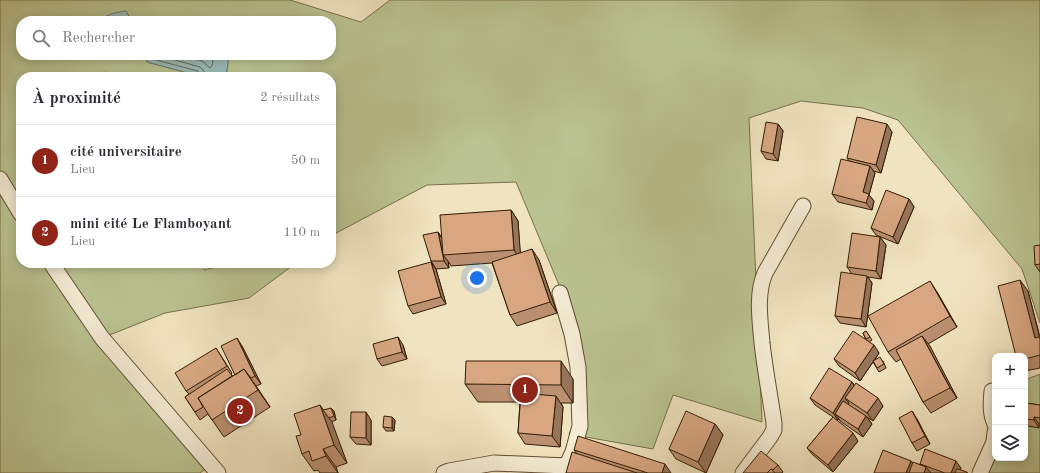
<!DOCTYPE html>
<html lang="fr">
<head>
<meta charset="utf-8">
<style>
  :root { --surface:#fff; --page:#f2f2f3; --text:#2b2b33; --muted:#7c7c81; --line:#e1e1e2; --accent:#8f2418 }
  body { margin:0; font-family:"Old Standard TT",serif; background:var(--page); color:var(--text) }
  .controls { position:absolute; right:12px; bottom:12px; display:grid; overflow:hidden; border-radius:8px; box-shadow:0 2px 10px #0003 }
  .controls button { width:36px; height:36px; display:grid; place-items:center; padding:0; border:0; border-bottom:1px solid var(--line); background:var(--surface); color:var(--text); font:20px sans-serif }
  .you { position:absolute; left:477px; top:278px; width:14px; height:14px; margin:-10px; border:3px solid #fff; border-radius:50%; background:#1a73e8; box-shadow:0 0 0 6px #1a73e833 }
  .badge { display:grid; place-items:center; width:26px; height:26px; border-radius:50%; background:var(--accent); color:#fff; font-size:13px; font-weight:700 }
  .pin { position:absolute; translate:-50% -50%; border:2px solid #fff; box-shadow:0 1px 4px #0006 }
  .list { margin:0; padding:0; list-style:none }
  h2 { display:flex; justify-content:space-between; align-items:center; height:52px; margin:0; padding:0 16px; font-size:17px }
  h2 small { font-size:13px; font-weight:400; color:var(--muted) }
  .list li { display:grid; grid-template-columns:26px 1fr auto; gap:12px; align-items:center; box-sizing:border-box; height:72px; padding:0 16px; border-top:1px solid var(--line) }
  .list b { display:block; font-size:15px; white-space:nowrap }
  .list p { margin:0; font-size:13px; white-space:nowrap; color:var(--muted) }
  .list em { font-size:13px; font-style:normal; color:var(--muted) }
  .icon { flex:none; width:22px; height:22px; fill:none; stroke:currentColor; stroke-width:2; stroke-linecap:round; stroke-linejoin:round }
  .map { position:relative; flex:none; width:1040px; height:473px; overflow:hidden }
  .search { position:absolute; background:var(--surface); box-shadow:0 2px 10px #0003; left:16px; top:16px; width:320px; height:44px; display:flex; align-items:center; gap:10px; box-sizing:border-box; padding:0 14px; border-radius:16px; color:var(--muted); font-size:15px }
  .panel { position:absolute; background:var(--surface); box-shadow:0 2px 10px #0003; left:16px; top:72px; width:320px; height:196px; border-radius:16px }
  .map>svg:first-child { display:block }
  .green { fill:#bac391; stroke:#76704a }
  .water { fill:#9cbdb9; stroke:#727d70 }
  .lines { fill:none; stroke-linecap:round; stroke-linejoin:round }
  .shore { stroke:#676c5e; stroke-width:1 }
  .minor-casing { stroke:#624e32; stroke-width:17 }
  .minor { stroke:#f5edd5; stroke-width:15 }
  .wall { fill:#ba9070; stroke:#321c03 }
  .shaded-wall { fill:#97755b; stroke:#321c03 }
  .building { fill:#d8a782; stroke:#321c03 }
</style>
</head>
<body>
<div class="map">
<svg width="1040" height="473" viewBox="0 0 1040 473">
  <rect width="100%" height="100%" fill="#f0e3bf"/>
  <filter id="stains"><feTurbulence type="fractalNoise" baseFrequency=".005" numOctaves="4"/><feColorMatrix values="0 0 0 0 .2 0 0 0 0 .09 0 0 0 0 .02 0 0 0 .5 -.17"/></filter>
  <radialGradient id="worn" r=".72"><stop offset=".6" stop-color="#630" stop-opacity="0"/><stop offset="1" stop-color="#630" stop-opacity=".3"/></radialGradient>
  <path class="green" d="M0,0H290L361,22L390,0H1040V323L1022,269L898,120L863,108L801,101L749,118L762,422L673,395L653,449L569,434L585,399L572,316L516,182L427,185L338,232L331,237V77H226L229,55H331V21H153L145,20V21H130V18H103L95,21H21V55H147V62L203,77H120L105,72L100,77H21V263H204V270L233,263H252V264L255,263H296L249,298L165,313L102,338L211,465L200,473H0Z
    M1040,374V473H980L995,458H1025V380Z"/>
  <path class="water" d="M126,11L130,18V21H95L114,13Z
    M147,55H229L226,77H203L147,62Z"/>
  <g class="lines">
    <path class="shore" d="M151,55L152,59L198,71L200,74V77
      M157,55L200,67L204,71L205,77
      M180,55L202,61L210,68L212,66L214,55"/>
    <g class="minor-casing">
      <path id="minor" d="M0,179L21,214
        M51,263L102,338L218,473
        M560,293L572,334L578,367L580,426L573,452L563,473
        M992,391C991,403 990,413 995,424
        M444,473L449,471L494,463L567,466
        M743,473L770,437L774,430V423C770,396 765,370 762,343C760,320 756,294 765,273L803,206
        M980,473L994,442L995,432"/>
    </g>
    <use href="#minor" class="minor"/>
  </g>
  <path class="wall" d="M778,124L783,131L778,161L766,159L761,151Z
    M892,132L881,173L873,171L875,173L869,195L874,201L872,210L838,202L832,194L849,161L847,158Z
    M909,199L914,207L898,244L876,235L871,228Z
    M511,210L518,221L520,253L539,260L557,313L517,326L510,315L492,263L451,266L448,261L449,268L436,269L431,261L438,232L442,238Z
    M880,237L886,245L881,279L868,277L872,283L866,327L840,323L835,316L852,274L847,267Z
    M1040,245V272L1035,265Z
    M431,262L436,269L446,304L413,314L408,306Z
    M1028,291L1040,337V368L1025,371V356Z
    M937,292L957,327L928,344L957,398L931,413L923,402L901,359L896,362L888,352Z
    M866,331L872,340L869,342L879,353L874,361H883L886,368L879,372L873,362L860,381L839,366L834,359L866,340L863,333Z
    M403,345L407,359L382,366L377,359Z
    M242,346L261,384L256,386L270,407L224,437L208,414L200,420L185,397L189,394L186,391L216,348L232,373L231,374L232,376L235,375Z
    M573,379V403H561L563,407L560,447L525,444L518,433L520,402H478L465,384Z
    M852,382L854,385L883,406L873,421L867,417L872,424L863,437L840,421L839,419L838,420L835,419L858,441L833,472L813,455L807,448L833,417L815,405L810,398Z
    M1025,403L1040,405V424H1039V428L1028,426L1025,423Z
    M323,410L334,411L336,420L331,422L347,463L336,467L338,473H320L318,470L314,471L302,454L301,435Z
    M917,419L930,444L917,451L912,443Z
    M371,420V445L356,444L350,437Z
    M395,420L394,431H386L383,427Z
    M715,424L723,435L706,473L676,459L669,449Z
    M574,450L671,473H566L577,454Z
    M911,461L913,463L921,465L920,464L961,468L960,470L968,473H874Z
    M778,465L783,472L782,473H743Z"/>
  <path class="shaded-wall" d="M778,124L783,131L778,161L773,154Z
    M887,124L892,132L881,173L876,165Z
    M870,166L875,173L869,195L874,201L872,210L866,203L863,192Z
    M909,199L914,207L898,244L893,237Z
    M511,210L518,221L521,261L514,250Z
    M438,232L443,240V255L448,261L449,268L444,261Z
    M880,237L886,245L881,279L876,271Z
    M532,249L539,260L557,313L550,302Z
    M431,262L436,269L446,304L441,297Z
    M867,276L872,283L866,327L861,319Z
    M1020,280L1028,291L1040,339L1035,338Z
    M930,281L937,292L957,327L950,316Z
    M922,336L930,346L957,398L950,388Z
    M398,337L403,345L407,359L402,352Z
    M237,338L242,346L261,384L255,376Z
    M874,345L879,353L860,381L855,373Z
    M561,361L573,379V403L561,385Z
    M244,369L256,386L270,407L258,390Z
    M852,382L857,390L845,398L849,403L840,417L835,414L839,419L838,420L833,413Z
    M556,396L563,407L560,447L552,436Z
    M878,398L883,406L873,421L867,413Z
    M320,405L332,422L347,463L334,445Z
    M331,408L334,411L336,420L334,416Z
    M912,411L917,419L930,444L925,436Z
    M366,412L371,420V445L366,438Z
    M866,416L872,424L863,437L858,429Z
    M392,417L395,420L394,431L392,428Z
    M1034,417L1039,424V428L1034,420Z
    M715,424L723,435L706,473L698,462Z
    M853,433L858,441L833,472L828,465Z
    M323,449L336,467L338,473L326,456Z
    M911,461L916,468L914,473H906Z
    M956,461L961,468L959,473H951Z
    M665,464L671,473H662Z
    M926,467L931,473H924Z"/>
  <path class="building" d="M857,117L887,124L876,165L847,158Z
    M766,122L778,124L773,154L761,151Z
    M841,159L870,166L863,192L869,194L866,203L832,194Z
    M886,190L909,199L893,237L871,228Z
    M511,210L514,250L443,255L440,215Z
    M438,232L444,261H431L423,235Z
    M852,233L880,237L876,271L847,267Z
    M1040,245V264L1035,265L1034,246Z
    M532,249L550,302L510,315L492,262Z
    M431,262L441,297L408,306L398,271Z
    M841,272L867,276L861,319L835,316Z
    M1020,280L1035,338L1039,337L1040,339V355L1025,359V356H1016L998,286Z
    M930,281L950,316L888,352L868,316Z
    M853,331L874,345L855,373L834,359Z
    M866,331L870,337L866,339L863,333Z
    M922,336L950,388L923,402L896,350Z
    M398,337L402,352L377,359L373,344Z
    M237,338L255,376L251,378L244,369L235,375L221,346Z
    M216,348L227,366L186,391L175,373Z
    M880,357L884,364L877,368L873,361Z
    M466,361H561V385L465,384Z
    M829,368L852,382L833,413L810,398Z
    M227,369L232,376L198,398L203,407L195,412L185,397Z
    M244,369L258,390L212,420L198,398Z
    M856,383L878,398L867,413L845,398Z
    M521,393L556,396L552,436L518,433Z
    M995,400V410H993Z
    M843,401L866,416L858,429L835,414Z
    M1025,403L1040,405V418L1034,417V420L1025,419Z
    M320,405L334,445L323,449L326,456L312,461L309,451L302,454L296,436L301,435L294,414Z
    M331,408L334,416L329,418L323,410Z
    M686,411L715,424L698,462L669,449Z
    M912,411L925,436L912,443L899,418Z
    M351,412H366V438L350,437Z
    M384,416L392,417V428L383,427Z
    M833,417L853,433L828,465L807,448Z
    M578,436L665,464L662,473H648L574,450Z
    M925,449L956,461L951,473H945L920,464Z
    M883,450L911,461L906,473H874Z
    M761,451L778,465L773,470L771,469L767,473H743Z
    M572,452L637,473H566Z
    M913,462L926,467L924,473H909Z
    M771,469L775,473H767Z
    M957,469L967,472L966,473H955Z"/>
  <rect width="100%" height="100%" filter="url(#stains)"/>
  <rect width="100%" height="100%" fill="url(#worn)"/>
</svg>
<div class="controls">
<button>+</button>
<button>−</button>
<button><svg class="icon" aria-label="layers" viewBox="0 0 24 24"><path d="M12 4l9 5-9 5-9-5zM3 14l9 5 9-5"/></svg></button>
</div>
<div class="you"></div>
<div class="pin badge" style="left:525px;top:390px">1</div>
<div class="pin badge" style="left:240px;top:411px">2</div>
<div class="search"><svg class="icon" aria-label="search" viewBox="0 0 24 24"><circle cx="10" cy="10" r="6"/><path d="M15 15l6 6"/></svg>Rechercher</div>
<section class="panel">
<h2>À proximité<small>2 résultats</small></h2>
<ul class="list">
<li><span class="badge">1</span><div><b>cité universitaire</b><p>Lieu</p></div><em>50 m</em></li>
<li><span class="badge">2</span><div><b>mini cité Le Flamboyant</b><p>Lieu</p></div><em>110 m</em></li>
</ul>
</section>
</div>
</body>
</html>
